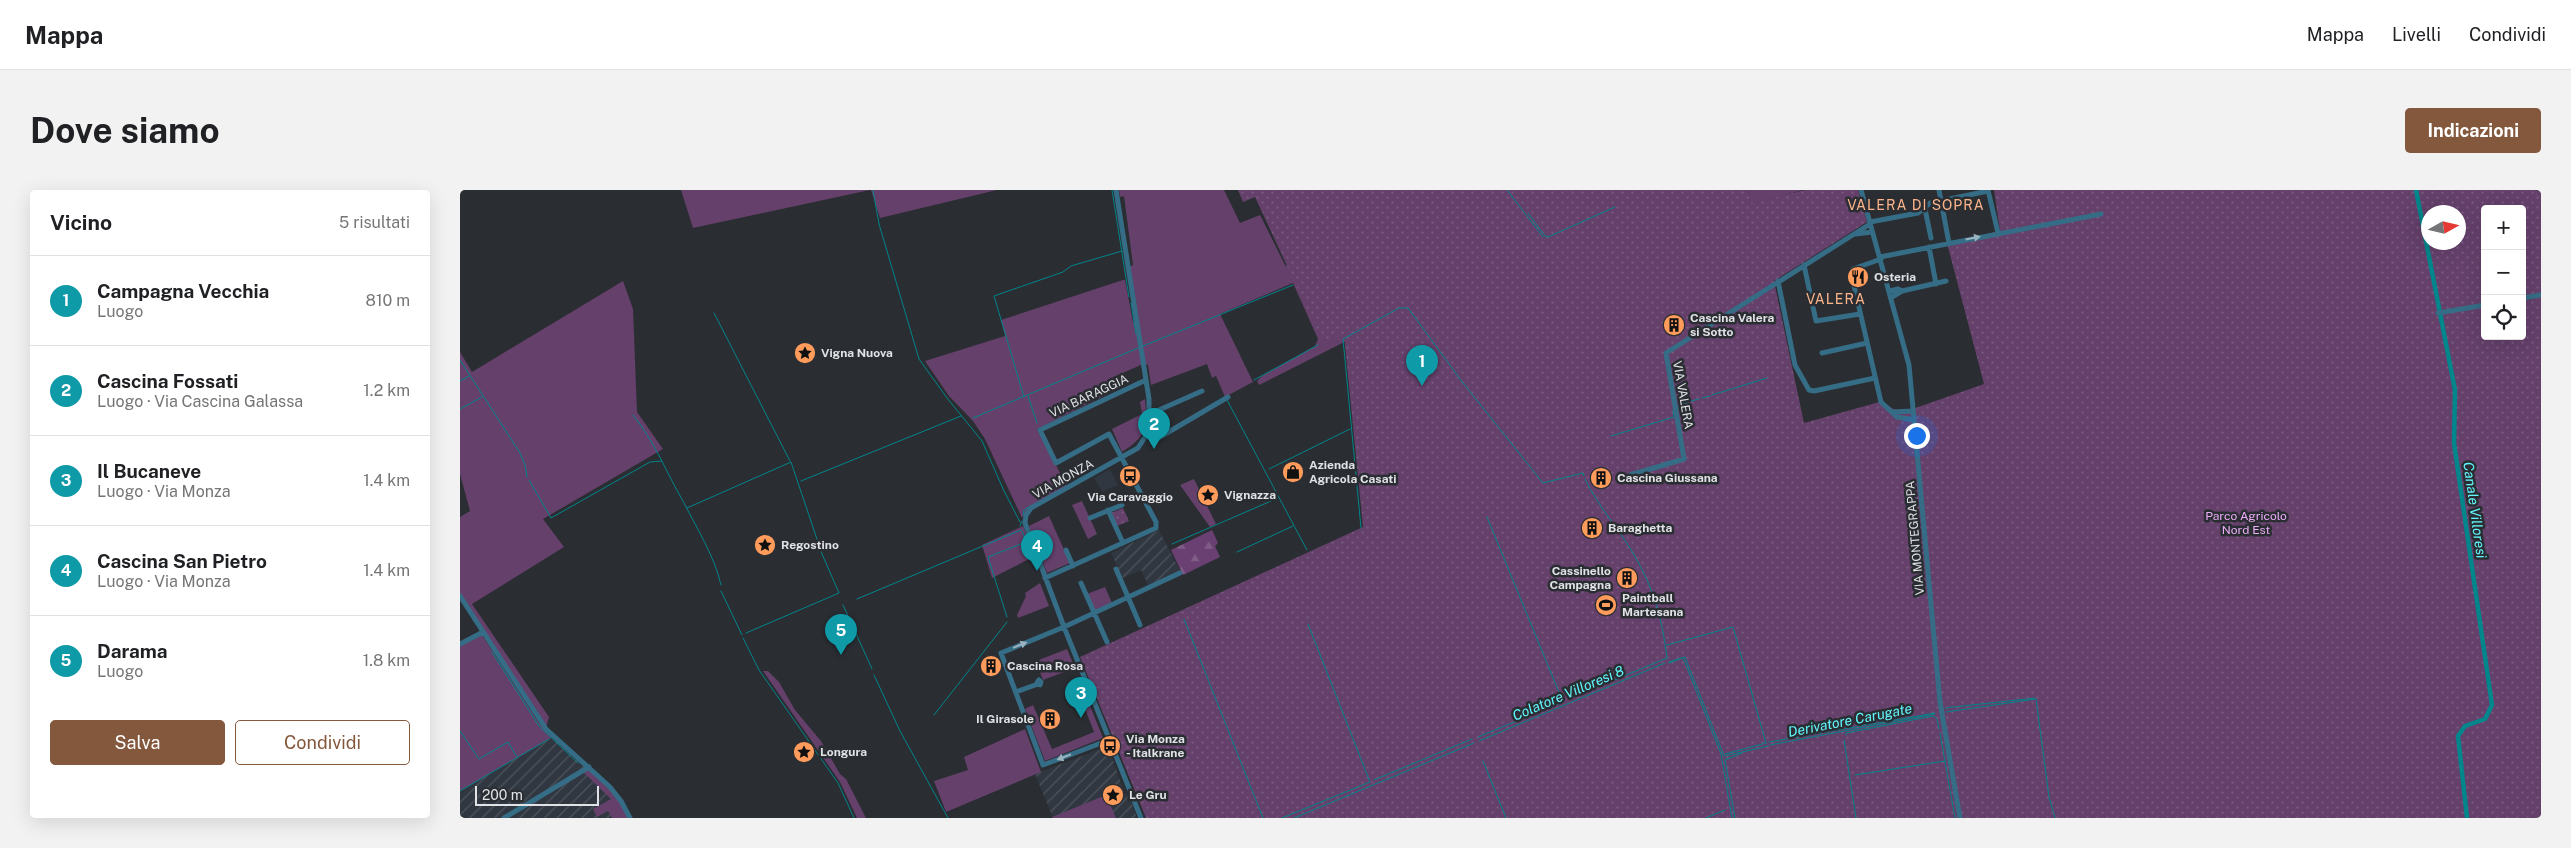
<!DOCTYPE html>
<html lang="it">
<head>
<meta charset="utf-8">
<style>
  :root { --surface:#fff; --page:#f2f2f2; --text:#202124; --muted:#757577; --line:#e0e0e0; --accent:#84583d }
  body { margin:0; font-family:"Public Sans",sans-serif; background:var(--page); color:var(--text) }
  .controls { position:absolute; right:15px; top:15px; display:grid; overflow:hidden; border-radius:5px; box-shadow:0 5px 20px #0002 }
  .controls button { width:45px; height:45px; display:grid; place-items:center; padding:0; border:0; border-bottom:1px solid var(--line); background:var(--surface); color:var(--text); font:25px sans-serif }
  .compass { position:absolute; left:1961px; top:15px; width:45px; height:45px; border-radius:50%; background:var(--surface); box-shadow:0 5px 20px #0002; rotate:82deg }
  .scale { position:absolute; left:15px; bottom:12px; width:124px; box-sizing:border-box; padding-left:5px; border:2px solid #e0e2e5; border-top:0; font-size:14px; line-height:18px; white-space:nowrap; color:#e0e2e5; -webkit-text-stroke:4px #2a2d32; paint-order:stroke }
  .you { position:absolute; left:1456px; top:245px; width:18px; height:18px; margin:-12px; border:4px solid #fff; border-radius:50%; background:#1a73e8; box-shadow:0 0 0 8px #1a73e833 }
  .badge { display:grid; place-items:center; width:32px; height:32px; border-radius:50%; background:var(--accent); color:#fff; font-size:16px; font-weight:700 }
  .pin { position:absolute; translate:-50% -41px; filter:drop-shadow(0 1px 2px #0008) }
  .pin::after { content:''; position:absolute; top:26px; width:18px; height:15px; background:inherit; clip-path:polygon(0 0,100% 0,50% 100%) }
  .list { margin:0; padding:0; list-style:none }
  h2 { display:flex; justify-content:space-between; align-items:center; height:65px; margin:0; padding:0 20px; font-size:21px }
  h2 small { font-size:16px; font-weight:400; color:var(--muted) }
  .list li { display:grid; grid-template-columns:32px 1fr auto; gap:15px; align-items:center; box-sizing:border-box; height:90px; padding:0 20px; border-top:1px solid var(--line) }
  .list b { display:block; font-size:19px; white-space:nowrap }
  .list p { margin:0; font-size:16px; white-space:nowrap; color:var(--muted) }
  .list em { font-size:16px; font-style:normal; color:var(--muted) }
  .actions { display:flex; gap:10px; padding:15px 20px }
  .actions a { flex:1; padding:11px 0; border:1px solid var(--accent); border-radius:5px; text-align:center; font-size:18px; color:var(--accent) }
  .actions .main { background:var(--accent); color:#fff }
  .icon { flex:none; width:28px; height:28px; fill:none; stroke:currentColor; stroke-width:2; stroke-linecap:round; stroke-linejoin:round }
  .map { position:relative; flex:none; width:2081px; height:628px; overflow:hidden; border-radius:5px }
  header { display:flex; align-items:center; gap:30px; box-sizing:border-box; height:70px; padding:0 25px; background:var(--surface); border-bottom:1px solid var(--line) }
  header strong { font-size:24px }
  nav { display:flex; gap:28px; margin-inline-start:auto; font-size:18px }
  .intro { display:flex; align-items:center; justify-content:space-between; box-sizing:border-box; height:120px; padding:0 30px }
  h1 { margin:0; font-size:35px }
  .button { padding:12px 22px; border-radius:5px; background:var(--accent); color:#fff; font-size:18px; font-weight:700 }
  main { display:flex; gap:30px; padding:0 30px }
  aside { flex:1; background:var(--surface); border-radius:5px; box-shadow:0 5px 20px #0002 }
  .map>svg:first-child { display:block }
  .built { fill:#303741 }
  .industrial { fill:url(#industrial-furrows) }
  .green { fill:#64406b }
  .forest { fill:url(#forest-firs) }
  .park { fill:url(#park-dots); fill-rule:evenodd }
  .lines { fill:none; stroke-linecap:round; stroke-linejoin:round }
  .stream { stroke:#00868b; stroke-width:1 }
  .canal { stroke:#00868b; stroke-width:4.5 }
  .minor { stroke:#366d86; stroke-width:5 }
  .oneway { fill:#9cb3bf }
  .labels { text-anchor:middle; dominant-baseline:central; stroke-width:5; stroke-linejoin:round; paint-order:stroke }
  .poi-label { font-size:12px; font-weight:bold; fill:#e0e2e5; stroke:#2a2d32; text-anchor:start }
  .street-label { font-size:12px; fill:#e0e2e5; stroke:#2a2d32 }
  .park-label { font-size:12px; fill:#eeadfb; stroke:#2a2d32 }
  .neighbourhood-label { font-size:14px; letter-spacing:1px; fill:#fcb58b; stroke:#2a2d32 }
  .water-label { font-size:14px; font-style:italic; fill:#61f7fe; stroke:#2a2d32 }
</style>
</head>
<body>
<header>
<strong>Mappa</strong>
<nav><a>Mappa</a><a>Livelli</a><a>Condividi</a></nav>
</header>
<div class="intro"><h1>Dove siamo</h1><a class="button">Indicazioni</a></div>
<main>
<aside>
<h2>Vicino<small>5 risultati</small></h2>
<ul class="list">
<li><span class="badge" style="background:#0f9aa8">1</span><div><b>Campagna Vecchia</b><p>Luogo</p></div><em>810 m</em></li>
<li><span class="badge" style="background:#0f9aa8">2</span><div><b>Cascina Fossati</b><p>Luogo · Via Cascina Galassa</p></div><em>1.2 km</em></li>
<li><span class="badge" style="background:#0f9aa8">3</span><div><b>Il Bucaneve</b><p>Luogo · Via Monza</p></div><em>1.4 km</em></li>
<li><span class="badge" style="background:#0f9aa8">4</span><div><b>Cascina San Pietro</b><p>Luogo · Via Monza</p></div><em>1.4 km</em></li>
<li><span class="badge" style="background:#0f9aa8">5</span><div><b>Darama</b><p>Luogo</p></div><em>1.8 km</em></li>
</ul>
<div class="actions"><a class="main">Salva</a><a>Condividi</a></div>
</aside>
<div class="map">
<svg width="2081" height="628" viewBox="0 0 2081 628">
  <defs>
    <pattern id="industrial-furrows" width="10" height="10" patternUnits="userSpaceOnUse" patternTransform="scale(1.25)"><rect width="10" height="10" fill="#303741"/><path d="M-1 1l2-2M0 10L10 0M9 11l2-2" fill="none" stroke="#4e545c"/></pattern>
    <pattern id="forest-firs" width="22" height="20" patternUnits="userSpaceOnUse" patternTransform="scale(1.25)"><rect width="22" height="20" fill="#6a4073"/><path d="M5 1l3.5 6h-7zM16 11l3.5 6h-7z" fill="#7f5b87"/></pattern>
    <pattern id="park-dots" width="8" height="8" patternUnits="userSpaceOnUse" patternTransform="scale(1.25)"><rect width="8" height="8" fill="#64406b"/><path d="M2 2h.1M6 6h.1" fill="none" stroke="#7a5b80" stroke-width="1.8" stroke-linecap="round"/></pattern>
  </defs>
  <rect width="100%" height="100%" fill="#2a2d32"/>
  <path class="built" d="M650,279L658,295L642,302L634,288Z"/>
  <path class="industrial" d="M699,340L720,381L689,397L681,380L663,388L651,363Z
    M93,547L147,593L169,628H4L0,624V601Z
    M648,556L661,593L665,604L668,603L677,628H593L575,584Z"/>
  <path class="green" d="M221,0H410L233,38Z
    M411,0H537L420,28Z
    M659,0H764L780,33L800,25L826,77L827,70L830,73L858,138L862,147L870,148L932,117L929,107L855,0H868L906,58L934,109L949,112L961,119L1008,190L1018,193L1035,190C1052,201 1075,220 1078,241L1066,253L1095,294L1158,271V277L1134,286L1140,304L1202,286L1200,277L1224,269L1305,551L1271,563L1296,559L1278,571L1272,603L1275,620L1269,618L1261,566L1220,464L1106,512L1029,326L1030,322L1081,294L1002,195L954,128L944,122L799,195L797,191L802,186L855,156L858,149L833,93L760,124L793,192L765,207L756,186L752,188L747,174L691,195L688,175L683,174L647,190L648,193L642,198L646,205L577,239L607,296L570,317L562,328L525,249L513,231L489,206L465,171L545,146L541,130L663,90H665L673,132H675L669,77L673,75L664,6L660,7Z
    M1288,0H1343L1291,14Z
    M163,91L173,119L177,222L203,259L83,329L104,357L12,414L89,527L86,538L0,406V327L10,321L0,284V162L12,182Z
    M685,209C688,237 686,247 662,262L652,239L682,224L680,212Z
    M734,289L756,334L750,337L720,295Z
    M622,311L637,344L628,349L612,315Z
    M589,326L610,373L587,383L569,336Z
    M563,336L575,366L532,388L522,355Z
    M580,393L589,416L558,428L557,425L566,406L565,403Z
    M645,397L652,413L635,422L627,404Z
    M22,445L79,533L93,547L0,601V456Z
    M607,459L615,478L583,490L576,471Z
    M303,481H308L319,492L335,520L361,551L380,584L386,589L406,628H397L380,592Z
    M624,501L643,548L585,571L565,519L573,515L592,559L634,542L619,503Z
    M565,539L581,582L486,622L474,591L508,580L504,567Z
    M128,578L150,597L170,628H152L148,621L137,627L133,619L151,609L122,581Z
    M646,605L656,628H593L592,627Z"/>
  <path class="forest" d="M752,340L758,353L755,356L760,367L723,385L711,360Z"/>
  <path class="park" d="M778,0H1288L1292,13L1345,0H1398L1407,32L1314,91L1344,233L1423,211C1430,218 1437,222 1447,221L1524,194L1487,53L1540,41L1534,0H2081V628H686L620,467L903,337L884,145L862,151L795,7L783,12ZM2025,19H2062V146H2025ZM1969,22H1999V52H1969Z
    M663,318L669,331L657,336L651,323Z"/>
  <g class="lines">
    <path class="stream" d="M413,0L419,34L459,169L487,208L522,251L544,301L560,332
      M652,0L669,107
      M1047,0L1083,47
      M1068,23L1085,46L1088,47L1155,17
      M671,113L676,144
      M254,123L330,271
      M683,156L833,95
      M0,170L60,263L65,275L67,287
      M794,190L858,155
      M0,191L9,186
      M1252,205L1307,188
      M568,206L577,233
      M564,207L534,106L603,82L611,76L662,61
      M1242,208L1250,206
      M767,210L847,360
      M1231,211L1239,209
      M1218,216L1228,212
      M1218,217L1219,219
      M0,219L22,207
      M173,225C195,252 206,282 223,311C236,337 255,367 261,395
      M513,228L678,158
      M1151,246L1214,227L1213,220
      M809,279L890,239
      M1125,289C1138,316 1158,338 1173,363C1194,399 1202,428 1207,468
      M69,290L91,328L190,272L202,271
      M341,291L501,226
      M227,318L331,272L362,364L379,403L286,443
      M563,325L564,320L570,316
      M560,336L562,331
      M901,338L883,149L939,118H948L1003,193L1083,293L1123,283L1124,286
      M712,354L818,308
      M777,362L833,336
      M261,401L282,445
      M397,409L561,340
      M383,415L412,479
      M547,427L528,367L566,352L562,341
      M724,429L803,628
      M283,448L299,480L378,593L394,628
      M1207,455L1273,437L1306,553
      M32,462L79,536L118,573
      M1209,472L1225,467L1264,566
      M1209,473L1222,468L1224,470L1261,564L1272,628
      M414,485L440,541L488,628
      M1109,509L1207,468
      M1485,518L1575,508
      M1486,522L1576,509L1589,607L1595,628
      M474,525L547,432
      M0,541L19,569L48,552L57,567
      M1480,543L1495,628
      M1386,545V543L1473,526L1477,529L1479,539
      M1018,547L1103,512L1027,327
      M1384,550L1396,628
      M1019,551L1205,473
      M1309,552L1475,523
      M1310,555L1475,524
      M1265,564L1306,553
      M1265,566L1308,556
      M1265,570L1275,628
      M1265,570L1282,563
      M1023,571L1046,628
      M1395,585L1485,571
      M914,590L1012,549
      M0,601L89,549
      M0,625L2,628
      M822,628L910,592L848,434
      M834,628L1014,553
      M1246,628L1265,620"/>
    <path class="canal" d="M1956,0L1995,200L1994,253L2032,515L2025,529L2005,536L1998,546L2007,628"/>
    <path class="minor" d="M656,0L689,209V241L678,258L571,318L566,325L565,333L604,437L681,628
      M1401,0L1449,175L1480,512L1500,628
      M1479,0L1489,53
      M1528,0L1538,43
      M1465,19L1471,48
      M1410,32L1458,23L1470,13L1528,1
      M1396,44L1412,42
      M1469,57L1476,94
      M1420,67L1641,24
      M1421,69L1393,79L1391,83L1421,212L1437,227L1454,230
      M1344,75L1356,131L1400,124
      M1318,91L1335,175L1349,200L1354,201L1415,188
      M1430,101L1438,99L1442,101L1432,107
      M1442,101L1486,91
      M2062,108L2081,105
      M1978,123L2025,115
      M1362,163L1407,153
      M1432,222L1453,221
      M690,224L742,201
      M688,246L695,250L768,207
      M1170,285L1224,269L1206,163L1410,34
      M648,320L663,353
      M630,328L662,315
      M606,360L613,376
      M656,379L680,435
      M585,388L696,338V332L649,244L596,273L580,240L686,190
      M621,393L647,452
      M0,406L86,539L150,597L161,611L170,628
      M0,454L23,442
      M579,490L581,492L580,495L577,493Z
      M556,502L578,494
      M649,550L583,575L541,463L604,437L720,383
      M44,628L129,577"/>
  </g>
  <defs><path id="oneway-solid" d="M-6-.8H1V-3.2L6.5 0L1 3.2V.8H-6Z" transform="scale(1.25)"/></defs>
  <g class="oneway">
    <use href="#oneway-solid" transform="translate(1513 48) rotate(-11)"/>
    <use href="#oneway-solid" transform="translate(560 455) rotate(-22)"/>
    <use href="#oneway-solid" transform="translate(604 567) rotate(159)"/>
  </g>
  <defs>
    <g id="restaurant-disc" transform="scale(1.125)"><circle r="9.5" fill="#ff9b5b" stroke="#2a2d32"/><path d="M-5-6h1v4h1v-4h1v4h1v-4h1v5L-1.5 .5V6h-2V.5L-5-1ZM5-6V6H3V1.5H1.5Q1.5-4 5-6Z" fill="#111"/></g>
    <g id="building-disc" transform="scale(1.125)"><circle r="9.5" fill="#ff9b5b" stroke="#2a2d32"/><path d="M-4-6H4V6H1V3H-1V6H-4ZM-2.5-4.3h1.7v1.8h-1.7ZM.8-4.3h1.7v1.8H.8ZM-2.5-1h1.7V.8h-1.7ZM.8-1h1.7V.8H.8Z" fill="#111"/></g>
    <g id="sight-disc" transform="scale(1.125)"><circle r="9.5" fill="#ff9b5b" stroke="#2a2d32"/><path d="M0-6L1.8-2.2L6-1.7L2.9 1.2L3.7 5.4L0 3.3L-3.7 5.4L-2.9 1.2L-6-1.7L-1.8-2.2Z" fill="#111"/></g>
    <g id="shop-disc" transform="scale(1.125)"><circle r="9.5" fill="#ff9b5b" stroke="#2a2d32"/><path d="M-5-2.5h2.3a2.7 3.5 0 0 1 5.4 0H5L5.5 6h-11ZM-1.5-2.5h3a1.5 2.3 0 0 0-3 0Z" fill="#111"/></g>
    <g id="bus-disc" transform="scale(1.125)"><circle r="9.5" fill="#ff9b5b" stroke="#2a2d32"/><path d="M-5-6H5V4H4V6H2V4H-2V6H-4V4H-5ZM-3.5-4V0h7V-4ZM-3.5 1.2v1.5H-2V1.2ZM2 1.2v1.5H3.5V1.2Z" fill="#111"/></g>
    <g id="stadium-disc" transform="scale(1.125)"><circle r="9.5" fill="#ff9b5b" stroke="#2a2d32"/><path d="M0-5a6.5 5 0 1 0 0 10a6.5 5 0 1 0 0-10ZM-3.5-1.8h7v3.6h-7Z" fill="#111"/></g>
  </defs>
  <g fill-rule="evenodd">
    <use href="#restaurant-disc" x="1398" y="87"/>
    <use href="#building-disc" x="1214" y="135"/>
    <use href="#sight-disc" x="345" y="163"/>
    <use href="#shop-disc" x="833" y="282"/>
    <use href="#bus-disc" x="670" y="286"/>
    <use href="#building-disc" x="1141" y="288"/>
    <use href="#sight-disc" x="748" y="305"/>
    <use href="#building-disc" x="1132" y="338"/>
    <use href="#sight-disc" x="305" y="355"/>
    <use href="#building-disc" x="1167" y="388"/>
    <use href="#stadium-disc" x="1146" y="415"/>
    <use href="#building-disc" x="531" y="476"/>
    <use href="#building-disc" x="590" y="529"/>
    <use href="#bus-disc" x="650" y="556"/>
    <use href="#sight-disc" x="344" y="562"/>
    <use href="#sight-disc" x="653" y="605"/>
  </g>
  <g class="labels">
    <g class="poi-label">
      <text x="1414" y="87">Osteria</text>
      <text x="1230" y="128">Cascina Valera<tspan x="1230" dy="14">si Sotto</tspan></text>
      <text x="361" y="163">Vigna Nuova</text>
      <text x="849" y="275">Azienda<tspan x="849" dy="14">Agricola Casati</tspan></text>
      <text x="1157" y="288">Cascina Giussana</text>
      <text x="764" y="305">Vignazza</text>
      <text x="670" y="307" text-anchor="middle">Via Caravaggio</text>
      <text x="1148" y="338">Baraghetta</text>
      <text x="321" y="355">Regostino</text>
      <text x="1151" y="381" text-anchor="end">Cassinello<tspan x="1151" dy="14">Campagna</tspan></text>
      <text x="1162" y="408">Paintball<tspan x="1162" dy="14">Martesana</tspan></text>
      <text x="547" y="476">Cascina Rosa</text>
      <text x="574" y="529" text-anchor="end">Il Girasole</text>
      <text x="666" y="549">Via Monza<tspan x="666" dy="14">- Italkrane</tspan></text>
      <text x="360" y="562">Longura</text>
      <text x="669" y="605">Le Gru</text>
    </g>
    <g class="street-label">
      <text transform="translate(1223 205) rotate(80)">VIA VALERA</text>
      <text transform="translate(629 206) rotate(-25)">VIA BARAGGIA</text>
      <text transform="translate(603 289) rotate(-29)">VIA MONZA</text>
      <text transform="translate(1455 348) rotate(-95)">VIA MONTEGRAPPA</text>
    </g>
    <g class="park-label">
      <text x="1786" y="326">Parco Agricolo<tspan x="1786" dy="14">Nord Est</tspan></text>
    </g>
    <g class="neighbourhood-label">
      <text x="1456" y="15">VALERA DI SOPRA</text>
      <text x="1376" y="109">VALERA</text>
    </g>
    <g class="water-label">
      <text transform="translate(2015 320) rotate(82)">Canale Villoresi</text>
      <text transform="translate(1108 503) rotate(-23)">Colatore Villoresi 8</text>
      <text transform="translate(1390 530) rotate(-11)">Derivatore Carugate</text>
    </g>
  </g>
</svg>
<div class="controls">
<button>+</button>
<button>−</button>
<button><svg class="icon" aria-label="locate" viewBox="0 0 24 24"><circle cx="12" cy="12" r="6"/><path d="M12 2v4M12 18v4M2 12h4M18 12h4"/></svg></button>
</div>
<svg class="compass" viewBox="-18 -18 36 36"><path d="M0-13l5 13h-10z" fill="#e53935"/><path d="M0 13l5-13h-10z" fill="#757577"/></svg>
<div class="scale">200 m</div>
<div class="you"></div>
<div class="pin badge" style="left:962px;top:196px;background:#0f9aa8">1</div>
<div class="pin badge" style="left:694px;top:259px;background:#0f9aa8">2</div>
<div class="pin badge" style="left:621px;top:528px;background:#0f9aa8">3</div>
<div class="pin badge" style="left:577px;top:381px;background:#0f9aa8">4</div>
<div class="pin badge" style="left:381px;top:465px;background:#0f9aa8">5</div>
</div>
</main>
</body>
</html>
